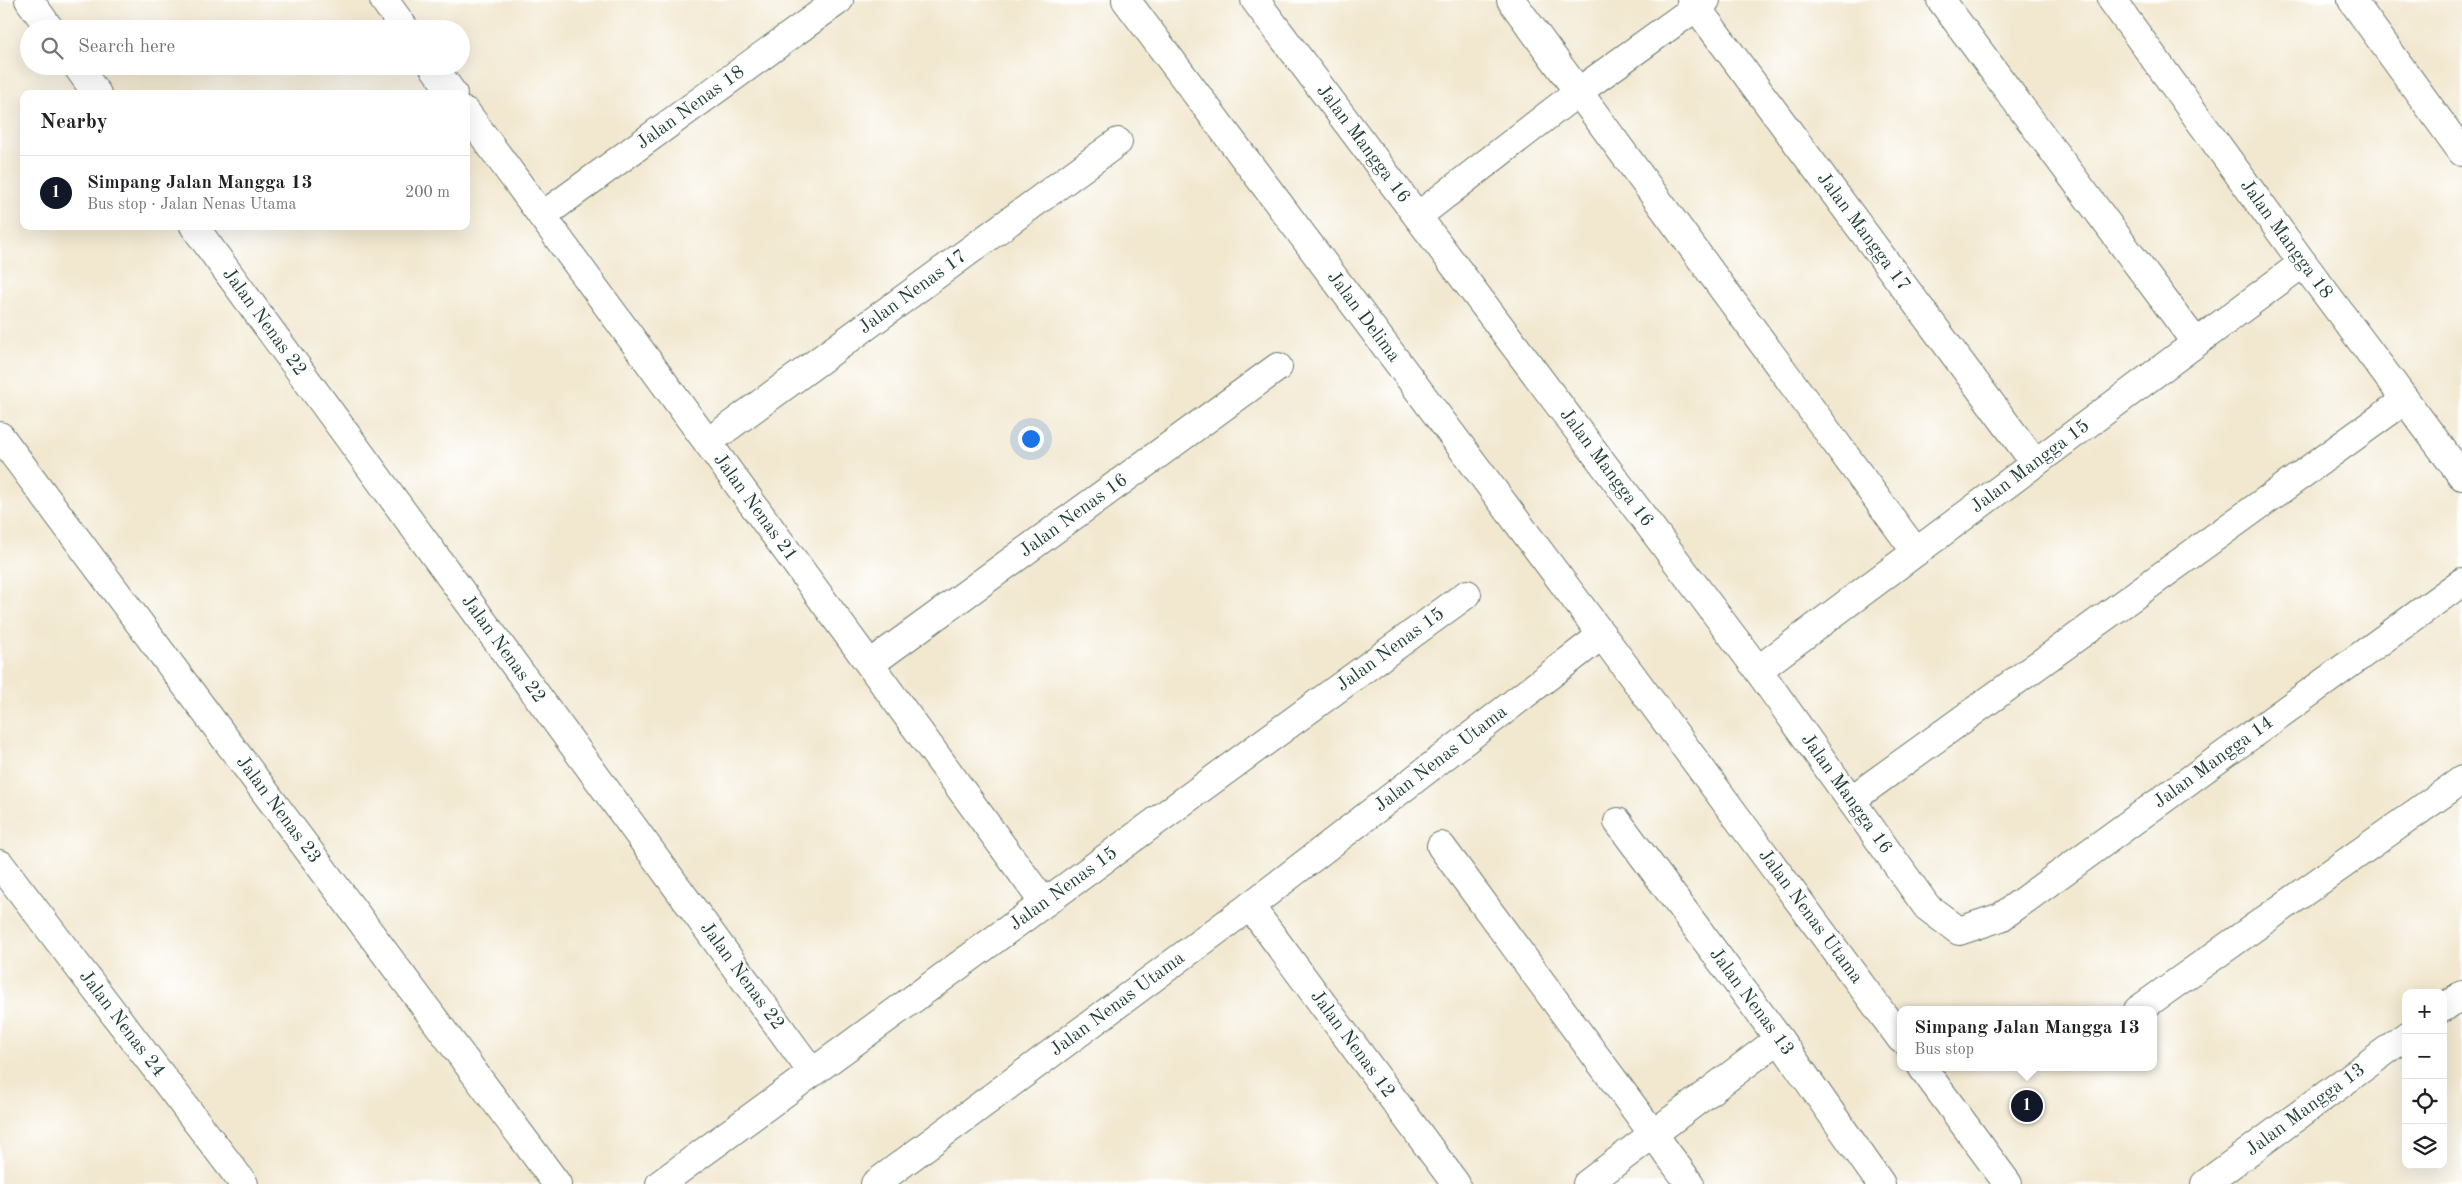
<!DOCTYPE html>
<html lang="en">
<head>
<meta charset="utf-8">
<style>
  :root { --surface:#fff; --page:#f6f6f6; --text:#202124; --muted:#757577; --line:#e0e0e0; --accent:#111827 }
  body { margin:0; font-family:"Old Standard TT",serif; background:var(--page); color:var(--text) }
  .controls { position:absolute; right:15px; bottom:15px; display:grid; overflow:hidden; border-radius:10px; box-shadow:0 5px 20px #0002 }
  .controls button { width:45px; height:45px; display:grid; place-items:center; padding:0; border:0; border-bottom:1px solid var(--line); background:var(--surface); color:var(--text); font:25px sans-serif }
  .you { position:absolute; left:1030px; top:438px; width:18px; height:18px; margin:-12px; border:4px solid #fff; border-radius:50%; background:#1a73e8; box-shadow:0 0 0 8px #1a73e833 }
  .badge { display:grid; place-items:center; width:32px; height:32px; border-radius:50%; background:var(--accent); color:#fff; font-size:16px; font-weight:700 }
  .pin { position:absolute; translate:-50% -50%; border:2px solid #fff; box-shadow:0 1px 5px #0006 }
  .popup { position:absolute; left:1897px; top:1006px; width:260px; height:65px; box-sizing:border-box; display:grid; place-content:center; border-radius:10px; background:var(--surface); filter:drop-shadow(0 1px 4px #0005); font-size:16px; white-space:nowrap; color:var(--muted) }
  .popup b { font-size:19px; color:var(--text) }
  .popup::after { content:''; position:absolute; left:50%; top:100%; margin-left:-10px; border:10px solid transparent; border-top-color:var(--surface) }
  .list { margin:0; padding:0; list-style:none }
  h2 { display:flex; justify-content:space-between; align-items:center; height:65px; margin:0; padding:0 20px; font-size:21px }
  h2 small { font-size:16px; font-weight:400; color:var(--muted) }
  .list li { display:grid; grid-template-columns:32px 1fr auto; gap:15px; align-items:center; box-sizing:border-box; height:75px; padding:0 20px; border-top:1px solid var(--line) }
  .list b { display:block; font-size:19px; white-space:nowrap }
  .list p { margin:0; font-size:16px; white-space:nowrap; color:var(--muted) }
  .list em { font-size:16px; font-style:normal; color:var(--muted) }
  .icon { flex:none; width:28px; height:28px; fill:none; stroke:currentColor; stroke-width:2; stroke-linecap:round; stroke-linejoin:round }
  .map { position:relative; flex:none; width:2462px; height:1184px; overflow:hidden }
  .search { position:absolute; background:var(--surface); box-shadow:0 5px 20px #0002; left:20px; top:20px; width:450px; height:55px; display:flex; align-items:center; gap:12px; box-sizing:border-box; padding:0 18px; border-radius:28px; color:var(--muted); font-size:19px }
  .panel { position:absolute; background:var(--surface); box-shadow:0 5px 20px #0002; left:20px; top:90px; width:450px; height:140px; border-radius:10px }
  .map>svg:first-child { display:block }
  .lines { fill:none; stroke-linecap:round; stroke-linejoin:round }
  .minor-casing { stroke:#69796b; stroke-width:30 }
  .minor { stroke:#fff; stroke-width:28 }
  .labels { text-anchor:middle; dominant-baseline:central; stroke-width:4; stroke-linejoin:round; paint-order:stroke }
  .street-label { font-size:19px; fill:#1f3d34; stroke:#fff }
</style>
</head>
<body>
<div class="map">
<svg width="2462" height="1184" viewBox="0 0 2462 1184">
  <rect width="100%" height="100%" fill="#fff"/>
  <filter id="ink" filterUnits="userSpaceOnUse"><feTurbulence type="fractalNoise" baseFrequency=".02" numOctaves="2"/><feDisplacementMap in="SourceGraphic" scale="10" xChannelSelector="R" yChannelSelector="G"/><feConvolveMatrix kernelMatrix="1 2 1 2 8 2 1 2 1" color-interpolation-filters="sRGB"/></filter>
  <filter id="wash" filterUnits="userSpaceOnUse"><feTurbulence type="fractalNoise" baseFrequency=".0096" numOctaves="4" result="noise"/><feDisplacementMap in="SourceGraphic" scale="20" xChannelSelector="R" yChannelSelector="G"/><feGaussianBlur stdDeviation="1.12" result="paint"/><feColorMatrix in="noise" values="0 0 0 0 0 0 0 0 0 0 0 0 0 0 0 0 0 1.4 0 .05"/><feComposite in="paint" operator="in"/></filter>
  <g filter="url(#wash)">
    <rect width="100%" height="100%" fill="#f2e8d0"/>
  </g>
  <g filter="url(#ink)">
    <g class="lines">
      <g class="minor-casing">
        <g id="minor">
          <path d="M29,0L50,29"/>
          <path d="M384,0L405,29"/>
          <path id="s1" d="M1126,0L1602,635L1901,1039"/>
          <path id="s2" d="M1255,0L1758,670L1927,907L1959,931L2001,917L2462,582"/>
          <path d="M1511,0L1916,552"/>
          <path id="s3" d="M1691,0L2035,463"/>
          <path d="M1941,0L2196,343"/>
          <path id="s4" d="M2112,0L2303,263L2462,476"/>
          <path d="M2352,0L2462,152"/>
          <path d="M77,66L97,94"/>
          <path d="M433,66L453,94"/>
          <path id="s5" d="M466,112L1044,903"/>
          <path id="s6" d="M542,216L839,0"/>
          <path d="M1418,216L1578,92L1706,0"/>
          <path id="s7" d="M194,226L812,1072"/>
          <path id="s8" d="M0,436L557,1184"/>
          <path id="s9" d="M708,442L1118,142"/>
          <path id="s10" d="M870,664L1278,367"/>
          <path id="s11" d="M1758,670L2303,263"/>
          <path d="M1851,800L2405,400"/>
          <path id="s12" d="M1618,822L1779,1039L1881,1184"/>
          <path d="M1441,846L1690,1184"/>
          <path id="s13" d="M0,864L244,1184"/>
          <path id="s14" d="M1250,906L1456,1184"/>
          <path d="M2443,1008L2462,995"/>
          <path d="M2138,1010L2462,780"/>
          <path d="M1922,1067L2008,1184"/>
          <path id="s15" d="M660,1184L1467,594"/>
          <path id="s16" d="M875,1184L1250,906L1602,635"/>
          <path d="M1587,1184L1779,1039"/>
          <path id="s17" d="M2205,1184L2406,1036"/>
        </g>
      </g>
      <use href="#minor" class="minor"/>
    </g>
  </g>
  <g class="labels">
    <g class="street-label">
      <text stroke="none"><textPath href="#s6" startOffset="184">Jalan Nenas 18</textPath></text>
      <text stroke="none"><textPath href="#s2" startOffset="180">Jalan Mangga 16</textPath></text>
      <text stroke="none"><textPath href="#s3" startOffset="289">Jalan Mangga 17</textPath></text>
      <text stroke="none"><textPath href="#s4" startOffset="296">Jalan Mangga 18</textPath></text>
      <text stroke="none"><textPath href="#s9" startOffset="254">Jalan Nenas 17</textPath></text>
      <text stroke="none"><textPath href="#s1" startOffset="396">Jalan Delima</textPath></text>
      <text stroke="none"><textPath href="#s7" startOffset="119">Jalan Nenas 22</textPath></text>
      <text stroke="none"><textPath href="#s2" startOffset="585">Jalan Mangga 16</textPath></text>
      <text stroke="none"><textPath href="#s11" startOffset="340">Jalan Mangga 15</textPath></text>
      <text stroke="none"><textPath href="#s5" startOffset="490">Jalan Nenas 21</textPath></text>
      <text stroke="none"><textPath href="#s10" startOffset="252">Jalan Nenas 16</textPath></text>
      <text stroke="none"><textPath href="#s7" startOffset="524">Jalan Nenas 22</textPath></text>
      <text stroke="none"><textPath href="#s15" startOffset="905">Jalan Nenas 15</textPath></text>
      <text stroke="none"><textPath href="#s16" startOffset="708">Jalan Nenas Utama</textPath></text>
      <text stroke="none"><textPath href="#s2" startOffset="1476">Jalan Mangga 14</textPath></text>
      <text stroke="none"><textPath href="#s2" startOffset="990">Jalan Mangga 16</textPath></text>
      <text stroke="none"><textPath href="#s8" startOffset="466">Jalan Nenas 23</textPath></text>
      <text stroke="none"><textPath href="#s15" startOffset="500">Jalan Nenas 15</textPath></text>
      <text stroke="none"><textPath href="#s1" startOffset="1144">Jalan Nenas Utama</textPath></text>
      <text stroke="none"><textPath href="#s7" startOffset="929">Jalan Nenas 22</textPath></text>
      <text stroke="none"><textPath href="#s12" startOffset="224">Jalan Nenas 13</textPath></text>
      <text stroke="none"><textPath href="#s16" startOffset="302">Jalan Nenas Utama</textPath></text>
      <text stroke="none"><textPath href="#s13" startOffset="201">Jalan Nenas 24</textPath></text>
      <text stroke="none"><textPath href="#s14" startOffset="172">Jalan Nenas 12</textPath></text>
      <text stroke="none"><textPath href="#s17" startOffset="125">Jalan Mangga 13</textPath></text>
    </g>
  </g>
</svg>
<div class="controls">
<button>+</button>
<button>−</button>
<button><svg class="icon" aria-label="locate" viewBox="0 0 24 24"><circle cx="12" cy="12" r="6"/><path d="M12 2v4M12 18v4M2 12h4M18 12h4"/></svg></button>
<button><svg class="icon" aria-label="layers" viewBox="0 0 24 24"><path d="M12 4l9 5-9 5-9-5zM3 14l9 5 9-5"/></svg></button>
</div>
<div class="you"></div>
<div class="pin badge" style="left:2027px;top:1106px">1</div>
<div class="popup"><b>Simpang Jalan Mangga 13</b>Bus stop</div>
<div class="search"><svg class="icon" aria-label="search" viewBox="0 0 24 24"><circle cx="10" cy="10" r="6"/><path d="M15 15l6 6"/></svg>Search here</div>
<section class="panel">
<h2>Nearby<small></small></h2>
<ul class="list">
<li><span class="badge">1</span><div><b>Simpang Jalan Mangga 13</b><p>Bus stop · Jalan Nenas Utama</p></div><em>200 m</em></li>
</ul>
</section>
</div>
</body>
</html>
